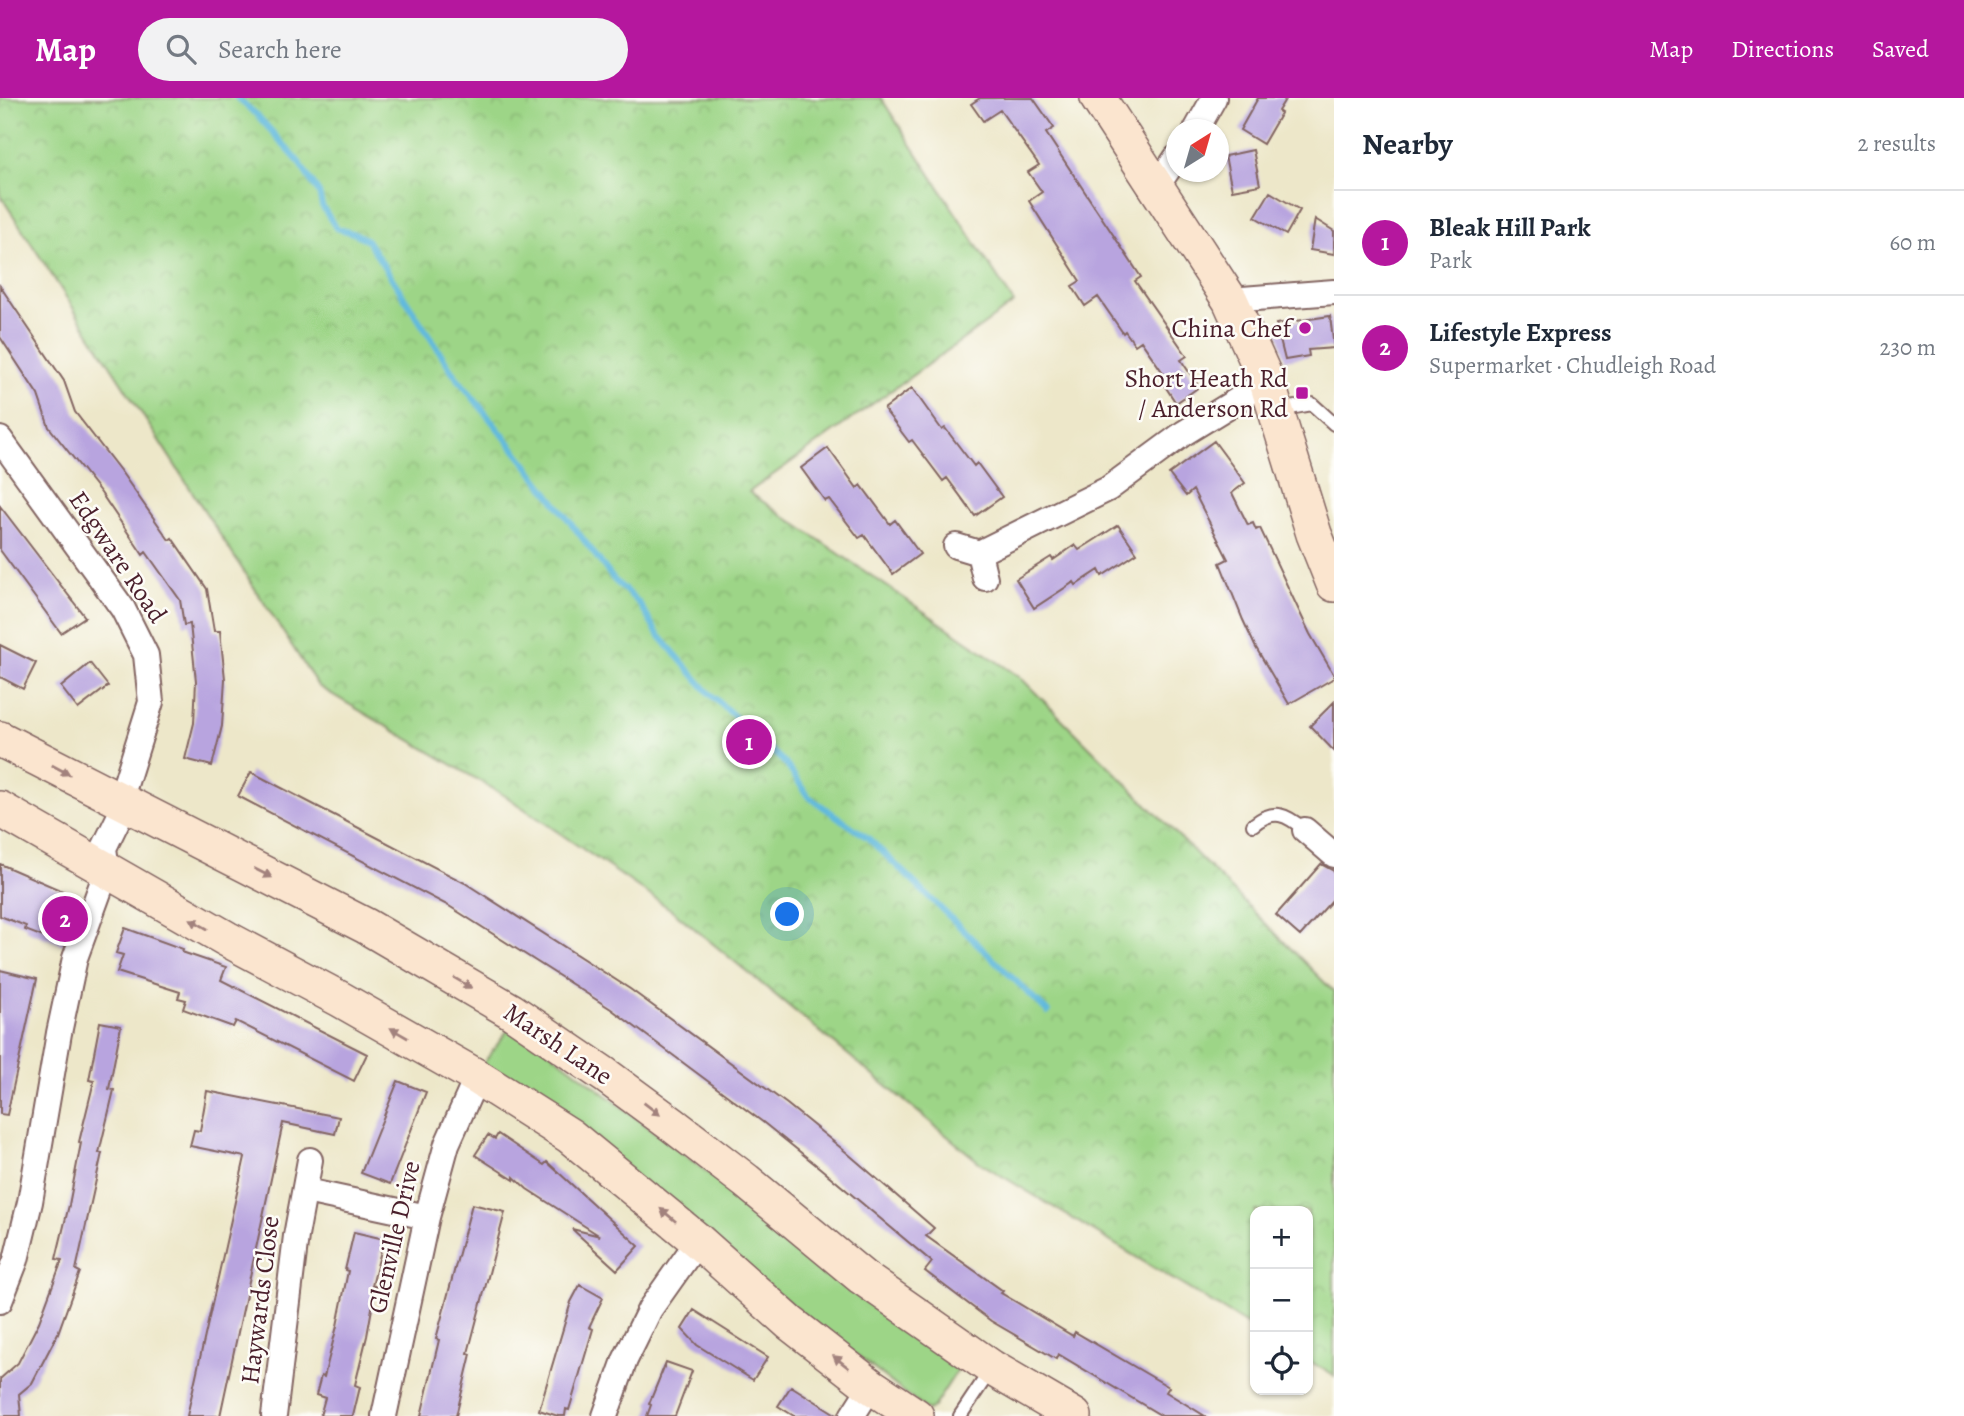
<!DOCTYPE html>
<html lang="en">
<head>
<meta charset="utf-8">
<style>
  :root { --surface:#fff; --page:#f2f2f3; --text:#1f2937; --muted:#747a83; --line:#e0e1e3; --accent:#b5179e }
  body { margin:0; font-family:Alegreya,serif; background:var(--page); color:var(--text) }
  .controls { position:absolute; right:21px; bottom:21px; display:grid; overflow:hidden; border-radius:14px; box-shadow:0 2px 5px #0004 }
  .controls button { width:63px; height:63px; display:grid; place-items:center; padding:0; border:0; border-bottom:2px solid var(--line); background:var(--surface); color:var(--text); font:35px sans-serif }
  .compass { position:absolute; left:1166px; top:21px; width:63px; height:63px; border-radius:50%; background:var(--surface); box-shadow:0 2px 5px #0004; rotate:37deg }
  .you { position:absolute; left:788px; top:817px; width:24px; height:24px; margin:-18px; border:5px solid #fff; border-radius:50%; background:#1a73e8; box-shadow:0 0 0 10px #1a73e833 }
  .badge { display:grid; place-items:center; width:46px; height:46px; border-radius:50%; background:var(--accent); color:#fff; font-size:23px; font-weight:700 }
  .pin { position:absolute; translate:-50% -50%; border:4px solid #fff; box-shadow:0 2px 7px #0006 }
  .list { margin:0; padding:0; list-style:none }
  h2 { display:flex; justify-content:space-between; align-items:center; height:91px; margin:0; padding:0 28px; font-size:30px }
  h2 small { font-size:23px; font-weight:400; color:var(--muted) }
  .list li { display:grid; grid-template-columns:46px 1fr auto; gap:21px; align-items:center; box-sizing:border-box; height:105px; padding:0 28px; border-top:2px solid var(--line) }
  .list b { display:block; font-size:26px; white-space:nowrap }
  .list p { margin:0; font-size:23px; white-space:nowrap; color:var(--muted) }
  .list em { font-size:23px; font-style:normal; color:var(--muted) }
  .icon { flex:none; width:38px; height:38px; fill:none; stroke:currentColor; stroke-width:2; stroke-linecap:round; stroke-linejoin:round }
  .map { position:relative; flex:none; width:1334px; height:1318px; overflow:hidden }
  header { display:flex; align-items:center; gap:42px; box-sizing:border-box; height:98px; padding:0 35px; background:var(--accent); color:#fff }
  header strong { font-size:33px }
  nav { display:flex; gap:38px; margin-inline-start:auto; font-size:24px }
  .search { width:490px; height:63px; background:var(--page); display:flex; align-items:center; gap:18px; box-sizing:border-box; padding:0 24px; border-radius:38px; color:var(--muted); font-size:26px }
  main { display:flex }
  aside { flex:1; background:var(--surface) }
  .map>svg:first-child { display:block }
  .grass { fill:#9dd587; stroke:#747a59; stroke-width:2 }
  .park { fill:url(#park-crowns); stroke:#747a59; stroke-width:2 }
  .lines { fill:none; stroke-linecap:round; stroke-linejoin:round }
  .stream { stroke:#60b9dd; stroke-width:6 }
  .building { fill:#b8a4df }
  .lane-casing { stroke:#836562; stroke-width:16 }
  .street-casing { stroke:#836562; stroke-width:28 }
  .secondary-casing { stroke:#836562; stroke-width:38 }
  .lane { stroke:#fff; stroke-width:12 }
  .street { stroke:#fff; stroke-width:24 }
  .secondary { stroke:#fbe5cf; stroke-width:35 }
  .oneway { fill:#a2827d }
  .poi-dot { fill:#b5179e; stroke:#fdfcf7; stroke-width:2.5 }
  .labels { text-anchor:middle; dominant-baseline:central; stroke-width:5; stroke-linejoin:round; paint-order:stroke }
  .poi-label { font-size:26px; fill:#4a1f2b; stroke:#fdfcf7; text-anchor:end }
  .street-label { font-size:26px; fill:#4a1f2b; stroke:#fdfcf7 }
</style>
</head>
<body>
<header>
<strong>Map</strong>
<div class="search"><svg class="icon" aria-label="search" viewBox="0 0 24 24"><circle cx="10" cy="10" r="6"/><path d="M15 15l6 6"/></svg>Search here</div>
<nav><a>Map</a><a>Directions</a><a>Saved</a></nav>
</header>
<main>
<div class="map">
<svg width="1334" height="1318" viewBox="0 0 1334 1318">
  <defs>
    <pattern id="park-crowns" width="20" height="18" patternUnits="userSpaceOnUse" patternTransform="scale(1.75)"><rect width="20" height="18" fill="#9dd587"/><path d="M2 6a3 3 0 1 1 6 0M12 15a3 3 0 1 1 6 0" fill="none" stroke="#89b675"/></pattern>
  </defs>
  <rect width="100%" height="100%" fill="#fdfcf7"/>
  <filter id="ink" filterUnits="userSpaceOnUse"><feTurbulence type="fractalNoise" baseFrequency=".0143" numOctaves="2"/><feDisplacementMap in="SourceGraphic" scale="14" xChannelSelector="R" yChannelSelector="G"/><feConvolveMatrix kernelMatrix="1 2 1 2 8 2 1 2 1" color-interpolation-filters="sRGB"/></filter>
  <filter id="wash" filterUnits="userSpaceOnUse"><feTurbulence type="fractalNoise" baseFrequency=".00686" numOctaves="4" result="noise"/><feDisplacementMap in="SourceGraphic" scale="28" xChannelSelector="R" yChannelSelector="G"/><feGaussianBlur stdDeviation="1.57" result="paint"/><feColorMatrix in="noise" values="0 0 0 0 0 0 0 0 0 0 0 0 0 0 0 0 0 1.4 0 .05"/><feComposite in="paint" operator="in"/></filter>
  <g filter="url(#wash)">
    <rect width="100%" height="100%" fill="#ede7c9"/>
    <path class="grass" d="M515,927L960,1268L933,1310L928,1313L483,966L511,928Z"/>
    <path class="park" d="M0,0H881L1014,205L749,394L1021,580L1334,894V1278L1308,1262V1113H1255V1231L979,1064L673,813L507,699L318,588L0,97Z"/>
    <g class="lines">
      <path class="stream" d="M237,0L257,17L298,63L319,95L322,108L336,130L356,136L367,142L454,276L527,367L614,482L639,505L657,535L709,595L785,665L809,699L868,740L1048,914"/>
    </g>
    <g id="blocks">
      <path class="building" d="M980,0H1033L1054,30L1046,35L1141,179L1135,183L1187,258L1181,262L1199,289L1176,305L1163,285L1168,282L1141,243L1135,247L1125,233L1123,235L1098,199L1085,208L1072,188L1080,183L1029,103L1042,94L1028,74L1039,67L1000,12L983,23L971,6Z
        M1258,0H1286L1278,13L1281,15L1263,46L1240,32Z
        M1253,52L1260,87L1232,92L1225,58Z
        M1270,94L1300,112L1286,137L1255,119Z
        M1315,121L1334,133V156L1310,152Z
        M0,188L64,283L75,314L122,375L169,442L172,440L207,491L214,533H220L225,581L222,628L212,668L185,661L194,625L196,583L190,526L184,527L180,502L146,454L143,457L101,395L49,329L38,297L0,239Z
        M1330,218L1334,250L1308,252L1309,258L1285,262L1276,226Z
        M912,290L942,332L945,330L974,368L977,365L1002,399L975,418L947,380L943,383L912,342L909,344L884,311Z
        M1214,343L1245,385L1232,395L1248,427L1253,425L1256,432L1260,430L1310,536L1334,577V580L1289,606L1255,548L1243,522L1220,465L1228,461L1193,392L1186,398L1169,376Z
        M828,350L857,390L861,387L890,426L895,422L920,456L893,476L864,437L859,440L829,401L825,403L801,370Z
        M0,408L85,519L61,535L0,452Z
        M1118,427L1137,455L1102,478L1099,472L1076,487L1074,484L1034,510L1016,481L1051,459L1053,462L1075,447L1079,452Z
        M0,547L36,565L23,591L0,579Z
        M90,565L108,588L78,611L61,589Z
        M1334,604V653L1310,628Z
        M251,674L465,785L630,891L787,1006L846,1054L934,1130L926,1138L1003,1193L1001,1195L1073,1238L1075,1234L1169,1289L1166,1294L1205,1318H1162L1058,1256L1056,1261L991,1223L925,1173L932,1164L820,1070L764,1025L611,911L449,808L238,698Z
        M0,766L81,801L64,847L25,832L26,828L0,818Z
        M1321,766L1334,773V800L1300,838L1276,817Z
        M125,830L183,851L182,854L226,869L221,882L367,956L354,983L236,923L233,929L183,911L186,902L178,900L180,894L117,874L123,857L116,855Z
        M0,872L37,881L7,1017L0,1016Z
        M100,924L121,928L109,991L114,992L99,1055H102L76,1172L80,1174L58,1235L32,1285L19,1296L21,1318H0V1281L18,1265L39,1224L62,1162L56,1161L69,1107L81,1045L79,1044L94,983L89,982Z
        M398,983L426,994L390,1086L361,1075Z
        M207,993L339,1019L335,1036L283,1025L220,1318H187L245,1059L190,1048L194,1032L200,1033Z
        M498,1036L544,1067L547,1064L639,1148L617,1172L572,1131L600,1138L527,1091L514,1079V1082L475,1057L488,1037L495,1041Z
        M472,1106L505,1114L468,1255L471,1256L456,1318H421L439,1242L436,1241Z
        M354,1134L384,1141L372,1188H376L367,1238L355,1287L360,1289L353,1318H320L325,1300L316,1297L321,1278L324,1279L337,1228L348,1173L345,1172Z
        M580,1187L603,1200L589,1229L593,1231L569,1312L566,1311L565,1318H558L539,1312L571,1204Z
        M694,1212L768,1259L753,1282L697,1247L682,1231Z
        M666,1264L692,1273L675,1318H647L651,1307L649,1306Z
        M791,1288L837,1317V1318H794L778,1308Z"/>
    </g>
  </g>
  <g filter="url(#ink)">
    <use href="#blocks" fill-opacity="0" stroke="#836562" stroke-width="2"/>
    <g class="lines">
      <g class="lane-casing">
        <path id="lane" d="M1279,312L1312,306L1334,326
          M1253,727C1274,710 1286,716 1305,732
          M960,1318L990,1273"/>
      </g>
      <g class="street-casing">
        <path id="street" d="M1196,32L1214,0
          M1157,88L1176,60
          M1230,202L1334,194
          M0,341L123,511L146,557L151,604L120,703L121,715L104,750L107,772L75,860L59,935L30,1104L16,1162L0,1203
          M956,448L979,455L1108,391L1184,335L1267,284
          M979,455L985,480
          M1305,732L1334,757
          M306,1093L427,1119
          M274,1318L296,1138L310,1062
          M384,1318L427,1119L447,1046L477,979
          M605,1318L625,1262L650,1211L698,1143
          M852,1318L871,1288"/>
      </g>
      <g class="secondary-casing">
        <path id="secondary" d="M1098,0L1230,202L1267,284L1314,436L1334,486
          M0,641L366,828L511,913L605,977L673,1027L746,1083L862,1179L992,1270L1074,1318
          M0,711L227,841L340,901L477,979L570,1038L698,1143L790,1225L871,1288L916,1318"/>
      </g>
      <use href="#lane" class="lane"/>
      <use href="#street" class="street"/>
      <use href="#secondary" class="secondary"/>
    </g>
    <defs><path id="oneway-solid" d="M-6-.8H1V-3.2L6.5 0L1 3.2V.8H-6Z" transform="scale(1.75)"/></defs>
    <g class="oneway">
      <use href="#oneway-solid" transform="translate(61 672) rotate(28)"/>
      <use href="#oneway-solid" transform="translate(263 775) rotate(27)"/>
      <use href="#oneway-solid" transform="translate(199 826) rotate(-150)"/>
      <use href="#oneway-solid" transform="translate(463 885) rotate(31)"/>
      <use href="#oneway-solid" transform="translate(399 935) rotate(-150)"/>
      <use href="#oneway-solid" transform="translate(652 1011) rotate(37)"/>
      <use href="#oneway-solid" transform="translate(668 1117) rotate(-140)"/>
      <use href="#oneway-solid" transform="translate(841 1264) rotate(-142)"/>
    </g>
  </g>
  <g class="poi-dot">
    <circle cx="1305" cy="230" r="7"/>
    <rect x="1295" y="288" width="14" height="14" rx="3.5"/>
  </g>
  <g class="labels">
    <g class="poi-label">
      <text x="1291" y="230">China Chef</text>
      <text x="1288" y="280">Short Heath Rd<tspan x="1288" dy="30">/ Anderson Rd</tspan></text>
    </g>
    <g class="street-label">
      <text transform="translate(118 459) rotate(56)">Edgware Road</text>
      <text transform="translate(558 946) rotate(34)">Marsh Lane</text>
      <text transform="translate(394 1139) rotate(-77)">Glenville Drive</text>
      <text transform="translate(260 1202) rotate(-83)">Haywards Close</text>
    </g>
  </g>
</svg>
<div class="controls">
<button>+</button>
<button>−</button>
<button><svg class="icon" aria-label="locate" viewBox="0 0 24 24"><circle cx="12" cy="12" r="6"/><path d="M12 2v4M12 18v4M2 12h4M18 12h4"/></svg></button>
</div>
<svg class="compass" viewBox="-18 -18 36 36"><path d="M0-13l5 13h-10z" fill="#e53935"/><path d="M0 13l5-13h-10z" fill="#747a83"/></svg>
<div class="you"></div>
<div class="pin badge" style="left:749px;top:644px">1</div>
<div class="pin badge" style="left:65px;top:821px">2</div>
</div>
<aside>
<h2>Nearby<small>2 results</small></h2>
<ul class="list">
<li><span class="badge">1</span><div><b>Bleak Hill Park</b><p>Park</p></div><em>60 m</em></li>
<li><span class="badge">2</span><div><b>Lifestyle Express</b><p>Supermarket · Chudleigh Road</p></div><em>230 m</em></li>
</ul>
</aside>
</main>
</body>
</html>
